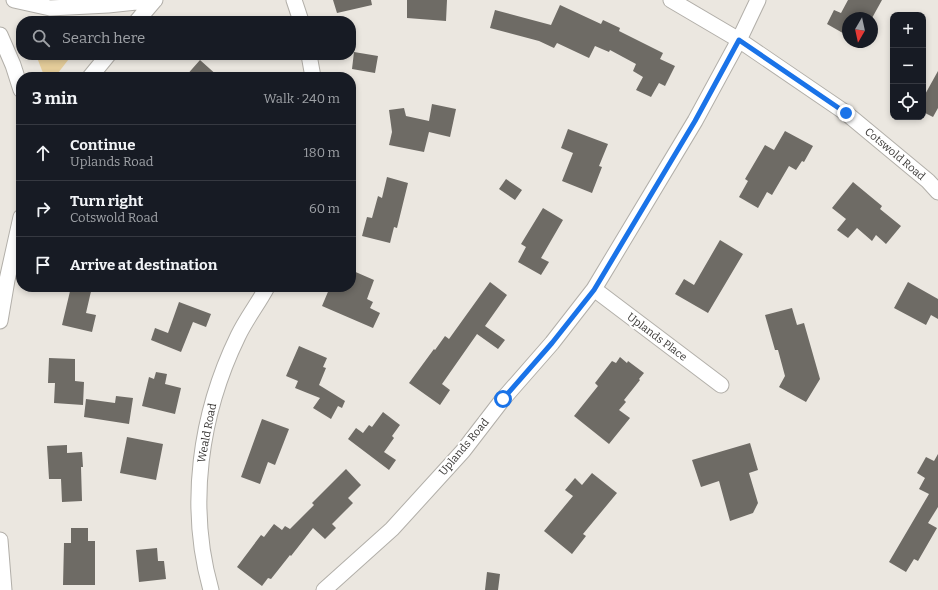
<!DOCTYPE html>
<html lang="en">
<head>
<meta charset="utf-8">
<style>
  :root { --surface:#171b24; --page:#242831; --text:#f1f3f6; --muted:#9ea1a6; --line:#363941 }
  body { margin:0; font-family:Bitter,serif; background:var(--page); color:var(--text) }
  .controls { position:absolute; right:12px; top:12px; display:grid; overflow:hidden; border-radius:8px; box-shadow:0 2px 6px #0003 }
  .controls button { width:36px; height:36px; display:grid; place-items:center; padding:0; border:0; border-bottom:1px solid var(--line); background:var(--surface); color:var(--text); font:20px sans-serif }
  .compass { position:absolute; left:842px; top:12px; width:36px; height:36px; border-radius:50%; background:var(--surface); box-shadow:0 2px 6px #0003; rotate:189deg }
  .stop { position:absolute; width:12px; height:12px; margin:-9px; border:3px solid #1a73e8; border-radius:50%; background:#fff }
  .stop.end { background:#1a73e8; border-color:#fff; box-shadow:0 1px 4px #0008 }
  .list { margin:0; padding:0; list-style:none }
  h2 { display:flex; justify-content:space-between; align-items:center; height:52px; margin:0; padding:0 16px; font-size:17px }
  h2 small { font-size:13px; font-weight:400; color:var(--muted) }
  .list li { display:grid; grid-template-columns:26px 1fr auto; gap:12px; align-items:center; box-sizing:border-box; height:56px; padding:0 16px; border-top:1px solid var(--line) }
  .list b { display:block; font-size:15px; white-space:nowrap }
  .list p { margin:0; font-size:13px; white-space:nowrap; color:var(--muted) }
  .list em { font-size:13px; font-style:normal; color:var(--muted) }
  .icon { flex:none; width:22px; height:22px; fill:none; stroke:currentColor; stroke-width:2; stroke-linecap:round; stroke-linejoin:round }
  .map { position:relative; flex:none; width:938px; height:590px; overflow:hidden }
  .search { position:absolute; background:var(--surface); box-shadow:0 2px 6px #0003; left:16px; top:16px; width:340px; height:44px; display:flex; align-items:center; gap:10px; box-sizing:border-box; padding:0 14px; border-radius:16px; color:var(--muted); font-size:15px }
  .panel { position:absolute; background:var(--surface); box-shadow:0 2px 6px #0003; left:16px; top:72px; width:340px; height:220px; border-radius:16px }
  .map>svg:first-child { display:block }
  .green { fill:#e6ce9b }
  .building { fill:#6e6b65 }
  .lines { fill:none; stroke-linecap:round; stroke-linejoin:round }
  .street-casing { stroke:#b2afa9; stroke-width:17 }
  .street { stroke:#fff; stroke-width:15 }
  .route { stroke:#1a73e8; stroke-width:5 }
  .labels { text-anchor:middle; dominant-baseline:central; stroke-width:4; stroke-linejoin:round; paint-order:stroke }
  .street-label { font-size:11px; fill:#3a3836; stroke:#fff }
</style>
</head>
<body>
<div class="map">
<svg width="938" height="590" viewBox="0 0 938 590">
  <rect width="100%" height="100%" fill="#ebe7e0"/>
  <path class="green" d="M36,55H72L58,73L52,76L43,73Z"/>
  <path class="building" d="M333,0H371L372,5L337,13Z
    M407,0H447L446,21L407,18Z
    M848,0H882L872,18H848V36L827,24L834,10L841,13Z
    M560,5L601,24L603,20L620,28L619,31L663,53L660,59L675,66L665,86L659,83L651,97L636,90L643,77L633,71L636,64L610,50L609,52L595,46L589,58L557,43L554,48L539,41L490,28L495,10L551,25Z
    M354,52L378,56L375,73L352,69Z
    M200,60L219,77H185Z
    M938,71V108L933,117L923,112V98Z
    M432,104L456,109L450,137L429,132L424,152L389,145L392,132L389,110L404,108L406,116L429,121Z
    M568,129L608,144L599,166L602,167L592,193L562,181L573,153L561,148Z
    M785,131L813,146L804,162L802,161L796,170L789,166L772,195L767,192L758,208L739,197L748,181L745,179L765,145L774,150Z
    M387,177L408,183L397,228L394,227L390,243L362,236L367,217L372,218L378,196L382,198Z
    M506,179L522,190L515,200L499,189Z
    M853,182L882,206L880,209L901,226L886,244L876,235L872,241L857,228L848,238L837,230L846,219L832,208Z
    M543,208L563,220L541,258L549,262L541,275L518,262L526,247L521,244Z
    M720,240L743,254L708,313L675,294L684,279L694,285Z
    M351,270L374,280L367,299L373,302L370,308L380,313L373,328L322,306L330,287H351Z
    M490,282L507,295L485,326L505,340L498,349L477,334L442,384L450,390L440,405L409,383L434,349L435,350L445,336L449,339Z
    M908,282L938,299V319L931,315L926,325L894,308Z
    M71,287H92L86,313L96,315L92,332L62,325Z
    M179,302L211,314L206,327L193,322L181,352L151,340L155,328L168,333Z
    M792,308L797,325L804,323L820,379L806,402L779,387L785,376L778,350H775L765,315Z
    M299,346L327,358L323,367L326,368L319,385L345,401L342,408L338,406L331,419L313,408L320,398L295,388L298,381L286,376Z
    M620,357L627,363L628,361L644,373L639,379L640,380L624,400L626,402L619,410L630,418L609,444L574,416L598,386L595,383L612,361L616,363Z
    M49,358L75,359V381L84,382L83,405L54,403L55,383H48Z
    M156,372L167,374L165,384L181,388L175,414L142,406L149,377L154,379Z
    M116,396L133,398L129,424L84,417L86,399L115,403Z
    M383,412L400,425L392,436L394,438L384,452L396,460L389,470L348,439L356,428L363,433L369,425L372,427Z
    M262,419L289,429L275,465L268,462L260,484L241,477Z
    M127,437L163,444L156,480L120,473Z
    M750,443L758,470L749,473L758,503L753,513L730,521L719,481L701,487L692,460Z
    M67,445V453L82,452L83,467H81L82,501L62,502L61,479H49L47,446Z
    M938,454V507L928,523L937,528L918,561L914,559L906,572L889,562L929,494L919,489L925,478L917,473L926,457L934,461Z
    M346,469L361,485L348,498L353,503L332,524L336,528L325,539L313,528L291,556L290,555L271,579L268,578L262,586L237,567L261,535L264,537L274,524L282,530L285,526L290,529L314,505L312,503Z
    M592,473L617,493L583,534L586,536L572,554L544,531L573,496L565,490L575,478L582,485Z
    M71,528H88V541H95V585H63L64,543H71Z
    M157,548L158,561H164L166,579L139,582L136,550Z
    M487,572L500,574L498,590H485Z"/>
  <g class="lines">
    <g class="street-casing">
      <path id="street" d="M14,0L50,8L108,5L155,0
        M294,0L301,21
        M671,0L739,40L846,113L928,181L938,192
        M137,21L154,1
        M0,35L13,65L21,90
        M309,55L313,77
        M90,77L108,55
        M594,289L721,385
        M0,321L7,280L21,217
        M0,540L4,590
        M211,590C187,506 200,414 238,336C246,319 258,304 267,287
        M324,590L392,529L463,451L503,399L552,343L594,289L695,121L739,40L758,0"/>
    </g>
    <use href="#street" class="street"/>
  </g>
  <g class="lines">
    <path class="route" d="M503,399L552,343L594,290L695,121L739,40L846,113"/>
  </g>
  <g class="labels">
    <g class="street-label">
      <text transform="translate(895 154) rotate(40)">Cotswold Road</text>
      <text transform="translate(657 337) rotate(37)">Uplands Place</text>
      <text transform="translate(207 433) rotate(-79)">Weald Road</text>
      <text transform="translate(464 447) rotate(-50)">Uplands Road</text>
    </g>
  </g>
</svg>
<div class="controls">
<button>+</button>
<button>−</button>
<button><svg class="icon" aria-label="locate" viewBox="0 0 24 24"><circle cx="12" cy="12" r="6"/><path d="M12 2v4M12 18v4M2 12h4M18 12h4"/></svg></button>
</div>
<svg class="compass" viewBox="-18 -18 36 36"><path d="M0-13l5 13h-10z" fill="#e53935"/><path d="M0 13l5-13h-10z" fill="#9ea1a6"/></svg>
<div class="stop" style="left:503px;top:399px"></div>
<div class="stop end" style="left:846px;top:113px"></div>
<div class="search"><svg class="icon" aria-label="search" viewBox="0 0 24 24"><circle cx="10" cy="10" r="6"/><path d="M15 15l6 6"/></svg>Search here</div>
<section class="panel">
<h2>3 min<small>Walk · 240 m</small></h2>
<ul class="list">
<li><svg class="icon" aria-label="ahead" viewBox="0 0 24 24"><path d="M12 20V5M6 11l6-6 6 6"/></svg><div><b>Continue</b><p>Uplands Road</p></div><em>180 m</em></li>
<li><svg class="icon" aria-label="right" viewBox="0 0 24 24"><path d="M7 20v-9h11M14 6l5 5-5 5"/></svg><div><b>Turn right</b><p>Cotswold Road</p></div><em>60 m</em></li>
<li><svg class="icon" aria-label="arrive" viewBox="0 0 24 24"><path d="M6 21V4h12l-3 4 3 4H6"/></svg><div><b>Arrive at destination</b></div></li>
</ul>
</section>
</div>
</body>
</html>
